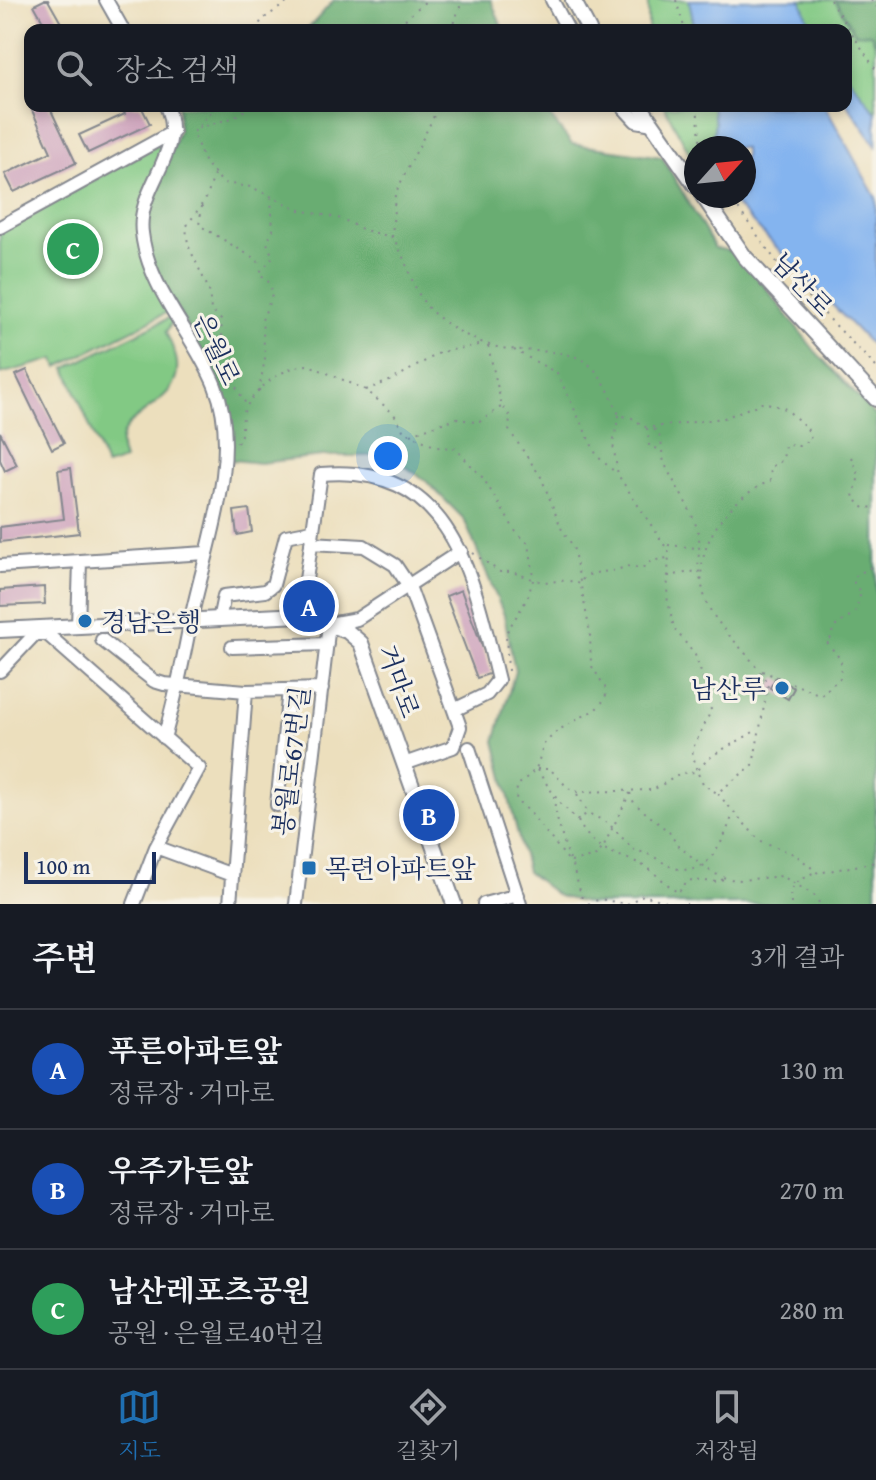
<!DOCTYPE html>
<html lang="ko">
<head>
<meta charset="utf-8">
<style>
  :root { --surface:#171b24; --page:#242831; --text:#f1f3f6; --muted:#9ea1a6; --line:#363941; --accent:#1f6fb2 }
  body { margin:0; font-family:"Gentium Book Plus","Noto Serif KR",serif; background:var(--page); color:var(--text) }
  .compass { position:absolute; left:684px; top:136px; width:72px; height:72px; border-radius:50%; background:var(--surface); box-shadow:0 4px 12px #0003; rotate:63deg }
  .scale { position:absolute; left:24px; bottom:20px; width:132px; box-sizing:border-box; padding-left:8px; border:4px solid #1b2f5e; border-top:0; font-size:22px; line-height:28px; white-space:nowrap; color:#1b2f5e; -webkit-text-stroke:6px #f7f3e8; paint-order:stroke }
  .you { position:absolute; left:388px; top:456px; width:28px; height:28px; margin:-20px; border:6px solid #fff; border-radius:50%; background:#1a73e8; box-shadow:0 0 0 12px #1a73e833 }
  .badge { display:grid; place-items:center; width:52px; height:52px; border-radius:50%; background:var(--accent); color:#fff; font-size:26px; font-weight:700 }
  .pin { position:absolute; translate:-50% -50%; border:4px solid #fff; box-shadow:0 2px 8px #0006 }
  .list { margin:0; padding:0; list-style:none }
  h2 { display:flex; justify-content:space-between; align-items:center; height:104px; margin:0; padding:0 32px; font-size:34px }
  h2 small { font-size:26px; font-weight:400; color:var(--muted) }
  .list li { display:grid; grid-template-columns:52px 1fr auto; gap:24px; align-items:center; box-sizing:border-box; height:120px; padding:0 32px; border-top:2px solid var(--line) }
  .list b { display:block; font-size:30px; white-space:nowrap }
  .list p { margin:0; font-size:26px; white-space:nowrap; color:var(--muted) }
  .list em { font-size:26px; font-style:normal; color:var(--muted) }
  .icon { flex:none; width:44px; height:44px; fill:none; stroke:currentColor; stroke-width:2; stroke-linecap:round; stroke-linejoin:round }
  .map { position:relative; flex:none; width:876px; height:904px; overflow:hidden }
  .search { position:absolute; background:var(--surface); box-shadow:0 4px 12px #0003; left:24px; right:24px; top:24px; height:88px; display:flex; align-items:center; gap:20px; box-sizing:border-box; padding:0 28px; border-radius:16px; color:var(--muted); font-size:30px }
  .sheet { height:464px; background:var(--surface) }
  nav { display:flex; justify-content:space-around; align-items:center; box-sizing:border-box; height:112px; border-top:2px solid var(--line); background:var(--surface); font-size:22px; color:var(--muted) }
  nav a { display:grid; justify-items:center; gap:4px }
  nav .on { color:var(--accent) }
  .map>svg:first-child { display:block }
  .green { fill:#82c984; stroke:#4e7c71; stroke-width:2 }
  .forest { fill:#69ad72; stroke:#426e68; stroke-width:2 }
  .water { fill:#84b4ef; stroke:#5072a6; stroke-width:2 }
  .building { fill:#cda2bc }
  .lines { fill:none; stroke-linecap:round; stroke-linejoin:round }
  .minor-casing { stroke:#84878e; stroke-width:16 }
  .major-casing { stroke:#84878e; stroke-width:18 }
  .path { stroke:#84878e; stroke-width:2; stroke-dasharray:2 6; stroke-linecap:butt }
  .minor { stroke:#fff; stroke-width:12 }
  .major { stroke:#fff; stroke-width:14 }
  .poi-dot { fill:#1f6fb2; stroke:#f7f3e8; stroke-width:3 }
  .labels { text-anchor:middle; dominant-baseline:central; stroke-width:6; stroke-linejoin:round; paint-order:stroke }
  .street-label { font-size:26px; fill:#1b2f5e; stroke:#f7f3e8 }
  .poi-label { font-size:26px; fill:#1b2f5e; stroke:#f7f3e8; text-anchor:start }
</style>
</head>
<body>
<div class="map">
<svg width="876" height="904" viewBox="0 0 876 904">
  <rect width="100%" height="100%" fill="#f7f3e8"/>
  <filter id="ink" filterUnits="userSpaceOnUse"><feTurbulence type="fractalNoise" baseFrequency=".0125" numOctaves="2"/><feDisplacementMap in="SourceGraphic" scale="16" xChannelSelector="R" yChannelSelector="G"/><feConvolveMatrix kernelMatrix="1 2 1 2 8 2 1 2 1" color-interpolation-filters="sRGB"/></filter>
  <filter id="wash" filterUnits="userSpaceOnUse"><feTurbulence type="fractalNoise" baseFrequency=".006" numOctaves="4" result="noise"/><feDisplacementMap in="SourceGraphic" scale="32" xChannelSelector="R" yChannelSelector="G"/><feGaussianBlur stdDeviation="1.8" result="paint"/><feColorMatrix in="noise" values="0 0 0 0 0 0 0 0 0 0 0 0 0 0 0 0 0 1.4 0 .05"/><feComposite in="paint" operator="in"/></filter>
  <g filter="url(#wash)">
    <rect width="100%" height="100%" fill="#ecdfbd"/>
    <path class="green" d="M648,0H689L695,30H648Z
      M801,0H876V113L846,74V30H812Z
      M664,106H712L715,122L712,148H696V165Z
      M172,137L174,309L58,367L55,359L0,374V232Z
      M177,314L166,332C170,342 176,352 177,363C182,412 104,410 124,460L106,466L66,368Z"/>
    <path class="forest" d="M334,0H491L503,30H307Z
      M835,0H876V45L871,34L855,33Z
      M178,106H542L572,144L662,157L715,248L739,253L816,352L876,416V904H589L558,896L527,872L495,741L515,671L504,615L464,519L425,480L390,456H322L260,463L223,459L221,386L153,267L141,230L179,130Z"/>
    <path class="water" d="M689,0H801L812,30H695Z
      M846,74L876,113V146L846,102Z
      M712,106H825L876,198V350L727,196H744V148H712L715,122Z"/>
    <g id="blocks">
      <path class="building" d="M44,0H48L65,30H48L34,5Z
        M30,106H49L76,163L14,192L5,174L51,152Z
        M121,106H141L150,124L88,153L79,135L125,114Z
        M27,370L64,443L52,449L16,375Z
        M0,432L17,465L5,471L0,460Z
        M71,468L79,533L0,542V527L64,519L58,470Z
        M249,509L252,532L237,535L234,511Z
        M44,587L45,604L0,606V590Z
        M461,590L492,673L477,678L446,596Z
        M776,677L794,688L788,699L770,688Z"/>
    </g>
  </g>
  <g filter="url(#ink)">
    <use href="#blocks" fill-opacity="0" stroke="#84878e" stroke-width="2"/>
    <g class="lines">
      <g class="minor-casing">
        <path id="minor" d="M106,0L123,30
          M552,0L568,30
          M622,106L636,121L653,124
          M0,227L173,132
          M311,543L364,546L395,565L409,586L454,710
          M0,566L206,553
          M301,615L321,474C454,462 473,579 498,680L487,694L454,710L460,727L453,747L404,764
          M219,620L224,596L265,591L273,585L286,536L312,531
          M78,627L80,561
          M102,640L154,681L164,684L246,691L322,689
          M232,647L327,644
          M0,671L35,634H47L199,768L156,847L134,904
          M164,738C176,698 183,660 191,619C205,550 243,455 215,386C194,334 148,289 142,233C136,187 187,152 166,106
          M469,748L520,904
          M277,805L289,690
          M156,847L232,875
          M230,904L246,691
          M296,904L329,624L357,619L461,551
          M484,904L518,895"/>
      </g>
      <g class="major-casing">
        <path id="major" d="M573,0L589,30
          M640,106L696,186
          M703,196L744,256L876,399
          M0,630L301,615L347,631L361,643L454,904"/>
      </g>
      <path class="path" d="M676,0L685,30
        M830,0L876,70
        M871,0L876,7
        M255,30L263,19L291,0
        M393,30L427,0
        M450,30L460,8L459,0
        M216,106L193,133L204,161L223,183L251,187L300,210L342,219L364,230L392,237C410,262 411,296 437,316C457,332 484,347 510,349C574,355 592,345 619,415L632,418L647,428L724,418L764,402L786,409L807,428L811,439L799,446L785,445L783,460L771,467L770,481C720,502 680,565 714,616C731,641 754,658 768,685L753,765L717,793L759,840L796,855L818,873L876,862
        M697,106L701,148
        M198,128L232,118L252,106
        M214,175L207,197L186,227L188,245L209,290L211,310L221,320L224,366L247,406
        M729,196L784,272L876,367
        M202,206L199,225L257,260L262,267
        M392,237L395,194L439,106
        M488,346L502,406L510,416L509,430L541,477L562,530L573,546L590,632L591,665L605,687L606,698L596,709L557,731L544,744L536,769L517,786L516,801L528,810L569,861
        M514,350L557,373L597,456L617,474
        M366,390L392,380L441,352L484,344
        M259,391L265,358L262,320L273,293L268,281L259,273L273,257L267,243L273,230L271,198
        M619,415L613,444L618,475L669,552L667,597L674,628L695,655L709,695L711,711L692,750L697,772C709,752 737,744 756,730
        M647,428L649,445L662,451
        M654,429C666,442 659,450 665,464C673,483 696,515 699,537C700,553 696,566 701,581
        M411,434L457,418L478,423L501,407
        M237,443C244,433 241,423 244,412C253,389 285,365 309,365L366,390L394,414L403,430L410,434L436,447L455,448L483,478L516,532L529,544L534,577L527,599L506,633L508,671
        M851,457L859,476L853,497L865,509L876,506
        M668,545L697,548
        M473,553L500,572C516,570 525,578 540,581C554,584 565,577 580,584
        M668,576L697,571
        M582,580C593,568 612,575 626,566L642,568L651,561L667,558
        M762,671L821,695L841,677V660L826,641L833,637L832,629L855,612L861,593L854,583V577L876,564
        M537,769H550L568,788L578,792L653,790L682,773L697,772L704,785L717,793
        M537,770L559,802L577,820L588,813L608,823L635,851C652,852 660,863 675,868C709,879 724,839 733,814
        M630,793L634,803L669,832L678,846L713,873L728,879L742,880L782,876L814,895L820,904
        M577,794L587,811
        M554,796C556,834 576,867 583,904
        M578,821C590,845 608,852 631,860C649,866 664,882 678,893L688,880L719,882L724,878
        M571,862L596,856L602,849L630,793
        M588,904L600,899L625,904
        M627,904L643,895L674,904
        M686,904H687
        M791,904L790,892L796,883L816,871"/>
      <use href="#minor" class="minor"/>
      <use href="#major" class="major"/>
    </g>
  </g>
  <g class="poi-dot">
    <circle cx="85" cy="621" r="8"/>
    <circle cx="782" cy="688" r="8"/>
    <rect x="301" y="860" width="16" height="16" rx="4"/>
  </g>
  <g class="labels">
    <g class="street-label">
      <text transform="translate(803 284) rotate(47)">남산로</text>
      <text transform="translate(217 349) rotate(65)">은월로</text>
      <text transform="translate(399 681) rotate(70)">거마로</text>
      <text transform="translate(291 761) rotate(-83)">봉월로67번길</text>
    </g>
    <g class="poi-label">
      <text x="101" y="621">경남은행</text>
      <text x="766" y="688" text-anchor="end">남산루</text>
      <text x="325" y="868">목련아파트앞</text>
    </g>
  </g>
</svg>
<svg class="compass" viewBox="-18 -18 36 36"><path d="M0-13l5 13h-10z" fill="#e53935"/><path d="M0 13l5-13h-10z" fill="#9ea1a6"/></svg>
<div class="scale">100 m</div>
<div class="you"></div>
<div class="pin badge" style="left:309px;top:606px;background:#1a4fb4">A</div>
<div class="pin badge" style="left:429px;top:815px;background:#1a4fb4">B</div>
<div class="pin badge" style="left:73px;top:249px;background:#2e9e5b">C</div>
<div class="search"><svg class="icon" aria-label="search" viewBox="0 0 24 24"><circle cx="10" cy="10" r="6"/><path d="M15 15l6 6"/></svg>장소 검색</div>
</div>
<section class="sheet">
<h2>주변<small>3개 결과</small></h2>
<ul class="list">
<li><span class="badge" style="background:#1a4fb4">A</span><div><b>푸른아파트앞</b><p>정류장 · 거마로</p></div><em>130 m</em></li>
<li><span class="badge" style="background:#1a4fb4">B</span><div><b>우주가든앞</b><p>정류장 · 거마로</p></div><em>270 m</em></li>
<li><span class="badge" style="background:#2e9e5b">C</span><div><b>남산레포츠공원</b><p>공원 · 은월로40번길</p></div><em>280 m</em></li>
</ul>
</section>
<nav>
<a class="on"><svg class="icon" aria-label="map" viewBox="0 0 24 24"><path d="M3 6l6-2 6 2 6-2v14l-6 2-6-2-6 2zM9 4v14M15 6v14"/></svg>지도</a>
<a><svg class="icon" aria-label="directions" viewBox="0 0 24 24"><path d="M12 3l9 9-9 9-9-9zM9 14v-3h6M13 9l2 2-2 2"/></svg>길찾기</a>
<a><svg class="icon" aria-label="saved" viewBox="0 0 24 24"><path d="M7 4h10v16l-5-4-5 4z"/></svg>저장됨</a>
</nav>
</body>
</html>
